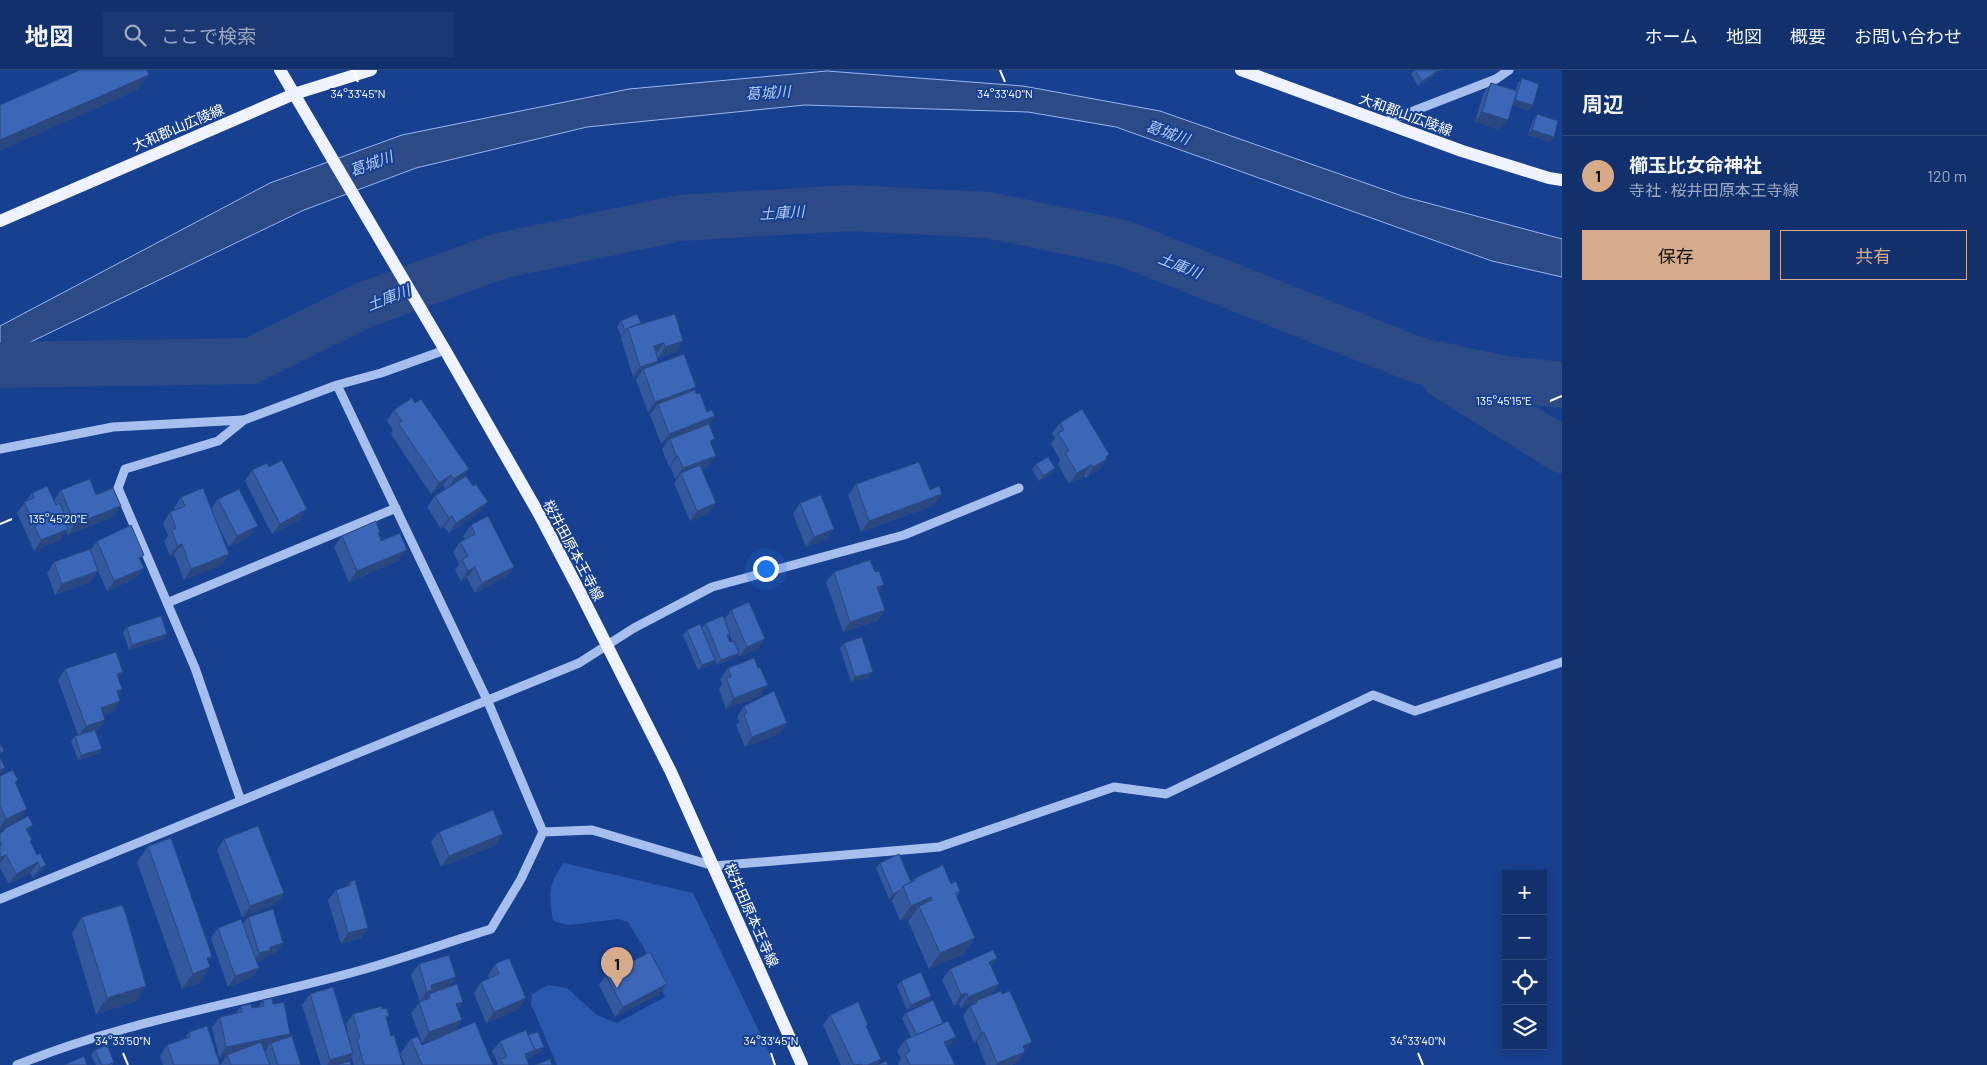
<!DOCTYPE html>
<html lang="ja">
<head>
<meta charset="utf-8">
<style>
  :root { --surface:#12306c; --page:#1b3872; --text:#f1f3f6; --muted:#9ca9c2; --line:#314b7f; --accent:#d6ab8b }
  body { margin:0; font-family:Barlow,"Noto Sans JP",sans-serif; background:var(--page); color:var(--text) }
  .controls { position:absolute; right:15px; bottom:15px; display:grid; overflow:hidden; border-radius:0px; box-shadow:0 2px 12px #0003 }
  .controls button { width:45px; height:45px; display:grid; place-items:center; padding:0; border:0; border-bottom:1px solid var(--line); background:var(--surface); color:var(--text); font:25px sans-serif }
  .you { position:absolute; left:765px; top:498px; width:18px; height:18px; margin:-12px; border:4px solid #fff; border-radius:50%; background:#1a73e8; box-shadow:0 0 0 8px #1a73e833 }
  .badge { display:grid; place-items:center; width:32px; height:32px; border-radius:50%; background:var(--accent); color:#111; font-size:16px; font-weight:700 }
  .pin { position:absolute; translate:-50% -41px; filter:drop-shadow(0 1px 2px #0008) }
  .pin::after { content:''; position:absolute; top:26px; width:18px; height:15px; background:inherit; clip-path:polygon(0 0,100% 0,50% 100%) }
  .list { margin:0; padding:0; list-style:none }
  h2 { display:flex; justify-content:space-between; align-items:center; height:65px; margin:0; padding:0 20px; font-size:21px }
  h2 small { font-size:16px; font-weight:400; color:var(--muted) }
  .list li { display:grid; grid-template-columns:32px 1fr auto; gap:15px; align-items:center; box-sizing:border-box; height:80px; padding:0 20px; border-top:1px solid var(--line) }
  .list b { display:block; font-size:19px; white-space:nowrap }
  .list p { margin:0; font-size:16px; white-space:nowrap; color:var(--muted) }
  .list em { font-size:16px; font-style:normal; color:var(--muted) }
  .actions { display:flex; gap:10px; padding:15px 20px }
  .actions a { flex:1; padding:11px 0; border:1px solid var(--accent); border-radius:0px; text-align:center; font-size:18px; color:var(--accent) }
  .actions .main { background:var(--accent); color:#111 }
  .icon { flex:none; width:28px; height:28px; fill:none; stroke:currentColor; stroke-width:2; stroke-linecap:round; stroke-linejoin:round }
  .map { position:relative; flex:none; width:1562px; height:995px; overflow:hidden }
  header { display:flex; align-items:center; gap:30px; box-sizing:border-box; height:70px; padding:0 25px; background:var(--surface); border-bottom:1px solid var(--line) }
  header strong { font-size:24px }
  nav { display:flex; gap:28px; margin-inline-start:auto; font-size:18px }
  .search { width:350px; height:45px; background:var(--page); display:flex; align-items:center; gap:12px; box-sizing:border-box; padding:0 18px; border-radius:0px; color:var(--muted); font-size:19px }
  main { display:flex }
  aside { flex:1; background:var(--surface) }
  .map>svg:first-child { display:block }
  .green { fill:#2a58af }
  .water { fill:#2c4a86; stroke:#98b8f2 }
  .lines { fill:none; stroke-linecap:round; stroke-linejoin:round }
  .river { stroke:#2c4a86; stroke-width:46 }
  .minor { stroke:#a6bfef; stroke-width:9 }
  .major { stroke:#eef3ff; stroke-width:12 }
  .wall { fill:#34589d; fill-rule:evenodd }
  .shaded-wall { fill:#2a4780 }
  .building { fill:#3c66b7; stroke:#2a4780 }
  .ticks { fill:none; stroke:#fff; stroke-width:2 }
  .labels { text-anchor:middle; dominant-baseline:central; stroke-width:4; stroke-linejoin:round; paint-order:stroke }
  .street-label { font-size:14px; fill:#fff; stroke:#184090 }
  .water-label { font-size:15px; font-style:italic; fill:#b2caf6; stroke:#184090 }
  .ticks-label { font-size:12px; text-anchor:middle; fill:#fff; stroke:#184090; stroke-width:4; stroke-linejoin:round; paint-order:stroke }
</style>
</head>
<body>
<header>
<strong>地図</strong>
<div class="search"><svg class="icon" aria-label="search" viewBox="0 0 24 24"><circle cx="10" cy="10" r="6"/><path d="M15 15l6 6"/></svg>ここで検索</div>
<nav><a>ホーム</a><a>地図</a><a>概要</a><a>お問い合わせ</a></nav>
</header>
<main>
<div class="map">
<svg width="1562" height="995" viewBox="0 0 1562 995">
  <rect width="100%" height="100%" fill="#184090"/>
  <path class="green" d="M564,793L693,823L775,995H557L531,934L532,924L548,915L567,918L597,945L617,953L665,927L644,878L628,852L618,849L569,855L553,851C549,824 547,816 564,793Z"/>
  <path class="water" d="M827,1L1023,16L1160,41L1405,127L1562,169V207L1492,191L1116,57L1028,42L805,35L587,57L416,98L304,140L12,281L13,310L0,311V256L270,113L402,65L629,19Z"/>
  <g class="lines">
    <path class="river" d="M0,295L251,291L364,235L500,186L680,148L850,138L988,145L1123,173L1417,290L1505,309L1562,315
      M1444,306L1562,380"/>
    <path class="minor" d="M1385,52L1496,9L1509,0
      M0,379L113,357L243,350
      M167,533L396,438
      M241,731L195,598L118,418L125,399L218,371L244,350L337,315L381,303L445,280
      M543,762L592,760L714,796L939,777L1114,717L1166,724L1373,625L1415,641L1562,592
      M0,829L579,593L634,558L712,517L904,465L1019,418
      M17,995C129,949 249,932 365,899C407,887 449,872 491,859L521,809L543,762L488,632L337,315"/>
    <path class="major" d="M280,0L445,280L539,444L580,522L671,702L802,995
      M1241,0L1462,81L1549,108L1562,110
      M0,151L294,24L371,0"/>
  </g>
  <path class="wall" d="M1414,0H1443L1418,16L1411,4Z
    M1522,8L1533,35L1529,41L1512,35L1500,60L1475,52L1483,24L1491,13L1516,21L1518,13Z
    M1537,44L1550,72L1528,65L1533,50Z
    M621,251L641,253L683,271L676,282L658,288L656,295L694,320L709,354L711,374L708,396L702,399L716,433L708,444L690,451L674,413L678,408L675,409L670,396L669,397L662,379L667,372L661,374L650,344L653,341L648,342L636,310L639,305L633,307L621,268L623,264L621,266L617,256Z
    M394,340L463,407L480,442L449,463L444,457L441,459L427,437L435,426L446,419L443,415L431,424L391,364L393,360L387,351Z
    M1060,353L1109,384L1100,399L1086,408L1084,406L1069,414L1058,394L1060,390L1051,374L1055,368L1052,363Z
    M1036,394L1055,398L1051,404L1039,411L1032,399Z
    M252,400L300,450L272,464L245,411Z
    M856,414L935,435L861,462L848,425Z
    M61,420L96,425L113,447L68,465L66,461L60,470L34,481L17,443L32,423L54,431Z
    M181,427L211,439L218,429L250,466L229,477L216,451L229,484L222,495L184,510L174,484L170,486L164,471L168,466L163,453L170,442L175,440L174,438Z
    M800,433L827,469L806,477L793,444Z
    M471,455L506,507L475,523L467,508L461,511L455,500L459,494L453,482L460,472L465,469L463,466Z
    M380,462L379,464L381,471L399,491L349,512L334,477L342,466Z
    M97,471L141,491L144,498L136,508L107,521L97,499L98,501L90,512L55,525L47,503L54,492L90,480Z
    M834,502H875L884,515L879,522L885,540L877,551L843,562L826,512Z
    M731,540L765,569L757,579L739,587L738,584L735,588L717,595L702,558L706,553L724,550ZM730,565L732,571L730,572L728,568Z
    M127,557L163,569L129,580L123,562Z
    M687,560L715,590L711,595L698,600L683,565Z
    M844,573L869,607L851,612L840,578Z
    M728,598L760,626L726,639L719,619L722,614L720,609Z
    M65,599L119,608L118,625L120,631L113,642L103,645L105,650L98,660L96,661L102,679L98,684L78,690L71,671L75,666L78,665L58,610Z
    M744,636L787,653L779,664L745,677L736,655L739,652L737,647Z
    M0,706L16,714L20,750L0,759Z
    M4,759L28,762L32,770L30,772L37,785L46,795L38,805L33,808L30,803L9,814L0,798V763Z
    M439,762L496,775L441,797L431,772Z
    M224,769L284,823L276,834L242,847L217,780Z
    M148,776L208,892L200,913L182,919L137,792Z
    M880,793L911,812L915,808L951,814L960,821L957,826L964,884L929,899L908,851L912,846L900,851L892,831L895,826L889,829L876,798Z
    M350,812L368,858L361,868L341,874L328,830L336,820L347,817Z
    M82,847L146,916L135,932L96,944L72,863Z
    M248,847L275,884L265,887L263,891L257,892L259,898L251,908L228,917L211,868L218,858L243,854Z
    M997,888L991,896L999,914L991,925L1002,924L1032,972L1018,992L1011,995H986L977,972L974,973L963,946L970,936L974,934L976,931L961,938L959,934L954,936L942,910L950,899Z
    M419,894L456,907L449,917L463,932L458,939L462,950L454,961L422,973L411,943L420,932L411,905Z
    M495,894L526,928L519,939L486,953L474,923L481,912L489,909L488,905Z
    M606,905L659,924L615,947L599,915Z
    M901,911L931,926L928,932L907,940L897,916Z
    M310,924L351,976L346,954L353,944L386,950L391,966L403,995H354L351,986L347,992L351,995H321L302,935Z
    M263,930L273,934L290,964L287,968L301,995H220L227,986L219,988L212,957L220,947L236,943L241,936L252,938L258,937ZM268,977L265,982L264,978Z
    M906,943L943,953L956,967L947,978L955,995H898V994L901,989L897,981L905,970L911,967L902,948Z
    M830,945L866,957L877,995H841L823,955Z
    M189,962L220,995H163L160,986L167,975L184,970Z
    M528,965L544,977L540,982L531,986L527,991L529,995H497L498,994L492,981L500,971Z
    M411,969L422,975L493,995H405L400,984Z
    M95,980L114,992L112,995H96L91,985Z"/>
  <path class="shaded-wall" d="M1439,0H1443L1418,16L1422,11Z
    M149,5L138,20L0,81V70Z
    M1515,30L1533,35L1529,41L1512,35Z
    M1482,42L1508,50L1500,60L1475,52Z
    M1532,60L1554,67L1550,72L1528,65Z
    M627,259L623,264L621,266L625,260Z
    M683,271L676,282L658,288L665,277Z
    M664,273L656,284L654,276Z
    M658,291L651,302L643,299L639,305L633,307L640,297Z
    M696,317L688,328L658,334L653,341L648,342L655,332Z
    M715,346L707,357L670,369L667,372L661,374L669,364Z
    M1109,384L1100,399L1086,408L1093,397Z
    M676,386H678L670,396L669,397Z
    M716,386L708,396L683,406L681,403L678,408L675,409L683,398Z
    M1091,395L1084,406L1069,414L1077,403Z
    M1055,398L1051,404L1039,411L1043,406Z
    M469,399L461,410L447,420L454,409Z
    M451,405L443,415L431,424L439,413Z
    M942,424L935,435L861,462L869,451Z
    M488,432L480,442L449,463L456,453Z
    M716,433L708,444L690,451L697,441Z
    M121,436L113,447L68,465L75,454Z
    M307,439L300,450L272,464L280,454Z
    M452,446L444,457L441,459L449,448Z
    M258,456L250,466L229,477L237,466Z
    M68,459L60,470L34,481L41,470Z
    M834,459L827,469L806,477L814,467Z
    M182,474L174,484L170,486L177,476Z
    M407,480L399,491L349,512L357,501Z
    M229,484L222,495L184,510L191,499Z
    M475,497L467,508L461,511L468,501Z
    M514,497L506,507L475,523L482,513Z
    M144,498L136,508L107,521L114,511Z
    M98,501L90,512L55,525L62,514Z
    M884,515L876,526L877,517Z
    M885,540L877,551L843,562L850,552Z
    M167,564L163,569L129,580L132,575Z
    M765,569L757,579L739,587L747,577Z
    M739,583L735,588L717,595L721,590Z
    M715,590L711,595L698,600L702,595Z
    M123,602L115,613L117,604Z
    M873,602L869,607L851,612L855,607Z
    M768,615L760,626L726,639L734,628Z
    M122,619L115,630L117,621Z
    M120,631L113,642L93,649L101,638Z
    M105,650L98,660L78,667L86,656Z
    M787,653L779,664L745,677L752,667Z
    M102,679L98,684L78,690L81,685Z
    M5,698L0,705V700Z
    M27,739L20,750L0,759V757L6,749Z
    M33,755L26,765V759Z
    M503,764L496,775L441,797L449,786Z
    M6,785L0,793L1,787Z
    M38,792L30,803L9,814L16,804Z
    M46,795L38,805L33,808L40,798Z
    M902,817L895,826L889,829L893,824Z
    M284,823L276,834L242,847L250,836Z
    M931,827L922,841L919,836L912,846L900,851L911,836Z
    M368,858L361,868L341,874L348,863Z
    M975,868L964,884L929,899L940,883Z
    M283,873L275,884L265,887L263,891L251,894L259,883L270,877Z
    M212,886L202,900L210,897L200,913L182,919L193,904L207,888Z
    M997,888L989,899V892Z
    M259,898L251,908L228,917L235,906Z
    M456,907L449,918L430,924L425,931L420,932L431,915Z
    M667,914L659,924L615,947L623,937Z
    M999,914L991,925L961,938L968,927Z
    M146,916L135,932L96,944L107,928Z
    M967,923L959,934L954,936L961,925Z
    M931,926L928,932L907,940L911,935Z
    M526,928L519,939L486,953L494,942Z
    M463,932L455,943L456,934Z
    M462,950L454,961L422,973L429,962Z
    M984,962L977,972L974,973L982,963Z
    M290,964L283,974L271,973L268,977L219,988L226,977Z
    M956,967L948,978L937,983L944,972Z
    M1032,972L1018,992L1011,995H996L997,993L1023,976Z
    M544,977L540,982L531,986L527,991L525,984Z
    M353,983L346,993L340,995H327L330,990Z
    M881,989L877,995H868Z"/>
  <path class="building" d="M80,0H147L149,5L0,70V35Z
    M1415,0H1439L1422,11Z
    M1522,8L1539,14L1533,35L1515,30Z
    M1491,13L1517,21L1508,50L1482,42Z
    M1537,44L1558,51L1554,67L1532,60Z
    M637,244L641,253L628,258L625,260L621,251Z
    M675,244L683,271L665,277L664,273L654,276L658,291L640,297L628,258Z
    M684,284L696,317L655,332L643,299Z
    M695,320L696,324L700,323L707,342L712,340L715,346L669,364L658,334Z
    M412,328L415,333L421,329L469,399L454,409L451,405L439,413L398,353L402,351L394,340Z
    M1082,339L1109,384L1106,387L1107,389L1093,397L1091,395L1077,403L1065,383L1069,381L1058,363L1064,360L1060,353Z
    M709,354L715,369L710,371L716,386L683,398L678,386H676L670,369Z
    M1048,387L1055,398L1043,406L1036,394Z
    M282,390L307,439L280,454L252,400L267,393L269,397Z
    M919,392L930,420L939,416L942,424L869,451L856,414Z
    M700,395L716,433L697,441L681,403Z
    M466,406L473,416L476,414L488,432L456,453L452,446L449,448L435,426Z
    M90,409L96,425L113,418L121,436L75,454L61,420Z
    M47,416L56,435L60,433L65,446L63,447L68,459L41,470L24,432L34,428L32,423Z
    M203,418L229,484L191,499L182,474L177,476L172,460L176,458L170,442L185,436L181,427Z
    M239,419L258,456L237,466L218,429Z
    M821,425L834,459L814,467L800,433Z
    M488,446L514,497L482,513L475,497L468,501L462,490L468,486L460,472L475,464L471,455Z
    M376,451L380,462L378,463L381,471L400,463L407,480L357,501L342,466Z
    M131,455L144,485L139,488L144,498L114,511L97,471Z
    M90,479L98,501L62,514L54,492Z
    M870,490L875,502L879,501L884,515L877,517L885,540L850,552L834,502Z
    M749,532L765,569L747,577L731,540Z
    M161,546L167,564L132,575L127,557Z
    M723,546L730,564L727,565L730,572L734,571L739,583L721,590L706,553Z
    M700,554L715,590L702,595L687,560Z
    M862,567L873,602L855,607L844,573Z
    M116,582L123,602L117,604L122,619L117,621L120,631L101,638L105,650L86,656L65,599Z
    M754,588L758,598L760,597L768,615L734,628L726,608L731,607L728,598Z
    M774,621L787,653L752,667L744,644L747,643L744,636Z
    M95,660L102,679L81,685L75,666Z
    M0,674L4,681L0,683Z
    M0,687L5,698L0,700Z
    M13,700L18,710L15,712L27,739L6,749L0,736V706Z
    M493,740L503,764L449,786L439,762Z
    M28,746L33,755L26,759L32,770L30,771L37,785L40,783L46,795L40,798L38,792L16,804L6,785L1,787L0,786V775L2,774L0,771V763L5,760L4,759Z
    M258,756L284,823L250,836L224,769Z
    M171,768L212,886L207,888L210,897L193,904L148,776Z
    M899,784L911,812L903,816L899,821L893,824L880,793Z
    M943,795L951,814L956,811L960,821L955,823L975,868L940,883L919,836L932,830L931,827L911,836L903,816L916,810L915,808Z
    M355,810L368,858L348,863L336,820L351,815L350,812Z
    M122,835L126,844L146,916L107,928L82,847Z
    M273,839L283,873L270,877V880L259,883L248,847Z
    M241,849L259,898L235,906L218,858Z
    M993,880L997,888L989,892L999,914L968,927L967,923L961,925L950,899Z
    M650,882L667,914L623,937L606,905Z
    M449,885L456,907L431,915L432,920L427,922L419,894Z
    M509,888L526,928L494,942L481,912L499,904L495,894Z
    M921,902L931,926L911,935L901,911Z
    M457,914L463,932L456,934L462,950L429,962L419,932L430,928L429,924Z
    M333,917L353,983L330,990L310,924Z
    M1001,921L1002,924L1010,921L1032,972L1023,976L1025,982L997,993L984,962L982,963L970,936L977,933L976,931Z
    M272,928L273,934L284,932L290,964L226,977L220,947L242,942L241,936L251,934L252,938L264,936L263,930Z
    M933,930L943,953L917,965L906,943Z
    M858,932L868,955L866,956L881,989L868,995H862L861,994L854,995L830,945Z
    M382,936V939L387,938L389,946L386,947L391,966L394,965L403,995H364L357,969L360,968L353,944Z
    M948,951L956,967L944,972L955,995H910L905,984L910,981L905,970Z
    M475,952L493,995H422L411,969L418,966L422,975Z
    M207,956L220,995H174L167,975L190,967L189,962Z
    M526,960L535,980L525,984L529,995H503L501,989L507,987L500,971Z
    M538,962L544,977L533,981L535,980L528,965Z
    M292,966L301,995H278L271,973Z
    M261,972L270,995H231L227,985Z
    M107,975L114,992L108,995H102L95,980Z
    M84,986L87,995H64Z
    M550,989L552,995H535Z
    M350,991L351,995H336Z
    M886,991L888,995H877Z"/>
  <path class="ticks" d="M353,0L358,12M1000,0L1005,12M1550,331L1562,326M0,454L12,449M123,983L128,995M771,983L775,995M1418,983L1423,995"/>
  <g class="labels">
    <g class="street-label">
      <text transform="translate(1406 44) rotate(20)">大和郡山広陵線</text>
      <text transform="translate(178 57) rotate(-23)">大和郡山広陵線</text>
      <text transform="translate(574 480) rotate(62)">桜井田原本王寺線</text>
      <text transform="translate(752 845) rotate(66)">桜井田原本王寺線</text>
    </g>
    <g class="water-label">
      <text transform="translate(768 22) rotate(-3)">葛城川</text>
      <text transform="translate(1168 62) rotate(19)">葛城川</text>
      <text transform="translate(371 93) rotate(-20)">葛城川</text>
      <text transform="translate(782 142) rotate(-3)">土庫川</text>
      <text transform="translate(1180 195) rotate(22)">土庫川</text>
      <text transform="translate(388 227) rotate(-21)">土庫川</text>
    </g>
  </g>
  <g class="ticks-label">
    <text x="358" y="28">34°33'45"N</text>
    <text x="1005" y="28">34°33'40"N</text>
    <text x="1504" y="335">135°45'15"E</text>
    <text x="58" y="453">135°45'20"E</text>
    <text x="123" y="975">34°33'50"N</text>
    <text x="771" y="975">34°33'45"N</text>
    <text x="1418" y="975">34°33'40"N</text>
  </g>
</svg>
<div class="controls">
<button>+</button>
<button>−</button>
<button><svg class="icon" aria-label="locate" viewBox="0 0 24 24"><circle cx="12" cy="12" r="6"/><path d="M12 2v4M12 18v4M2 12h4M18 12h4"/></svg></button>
<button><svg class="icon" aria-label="layers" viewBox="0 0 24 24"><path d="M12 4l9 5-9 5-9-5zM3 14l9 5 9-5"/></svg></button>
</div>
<div class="you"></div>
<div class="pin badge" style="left:617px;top:918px">1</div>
</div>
<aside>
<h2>周辺<small></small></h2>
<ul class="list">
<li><span class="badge">1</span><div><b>櫛玉比女命神社</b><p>寺社 · 桜井田原本王寺線</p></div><em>120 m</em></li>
</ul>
<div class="actions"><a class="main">保存</a><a>共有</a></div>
</aside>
</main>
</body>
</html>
